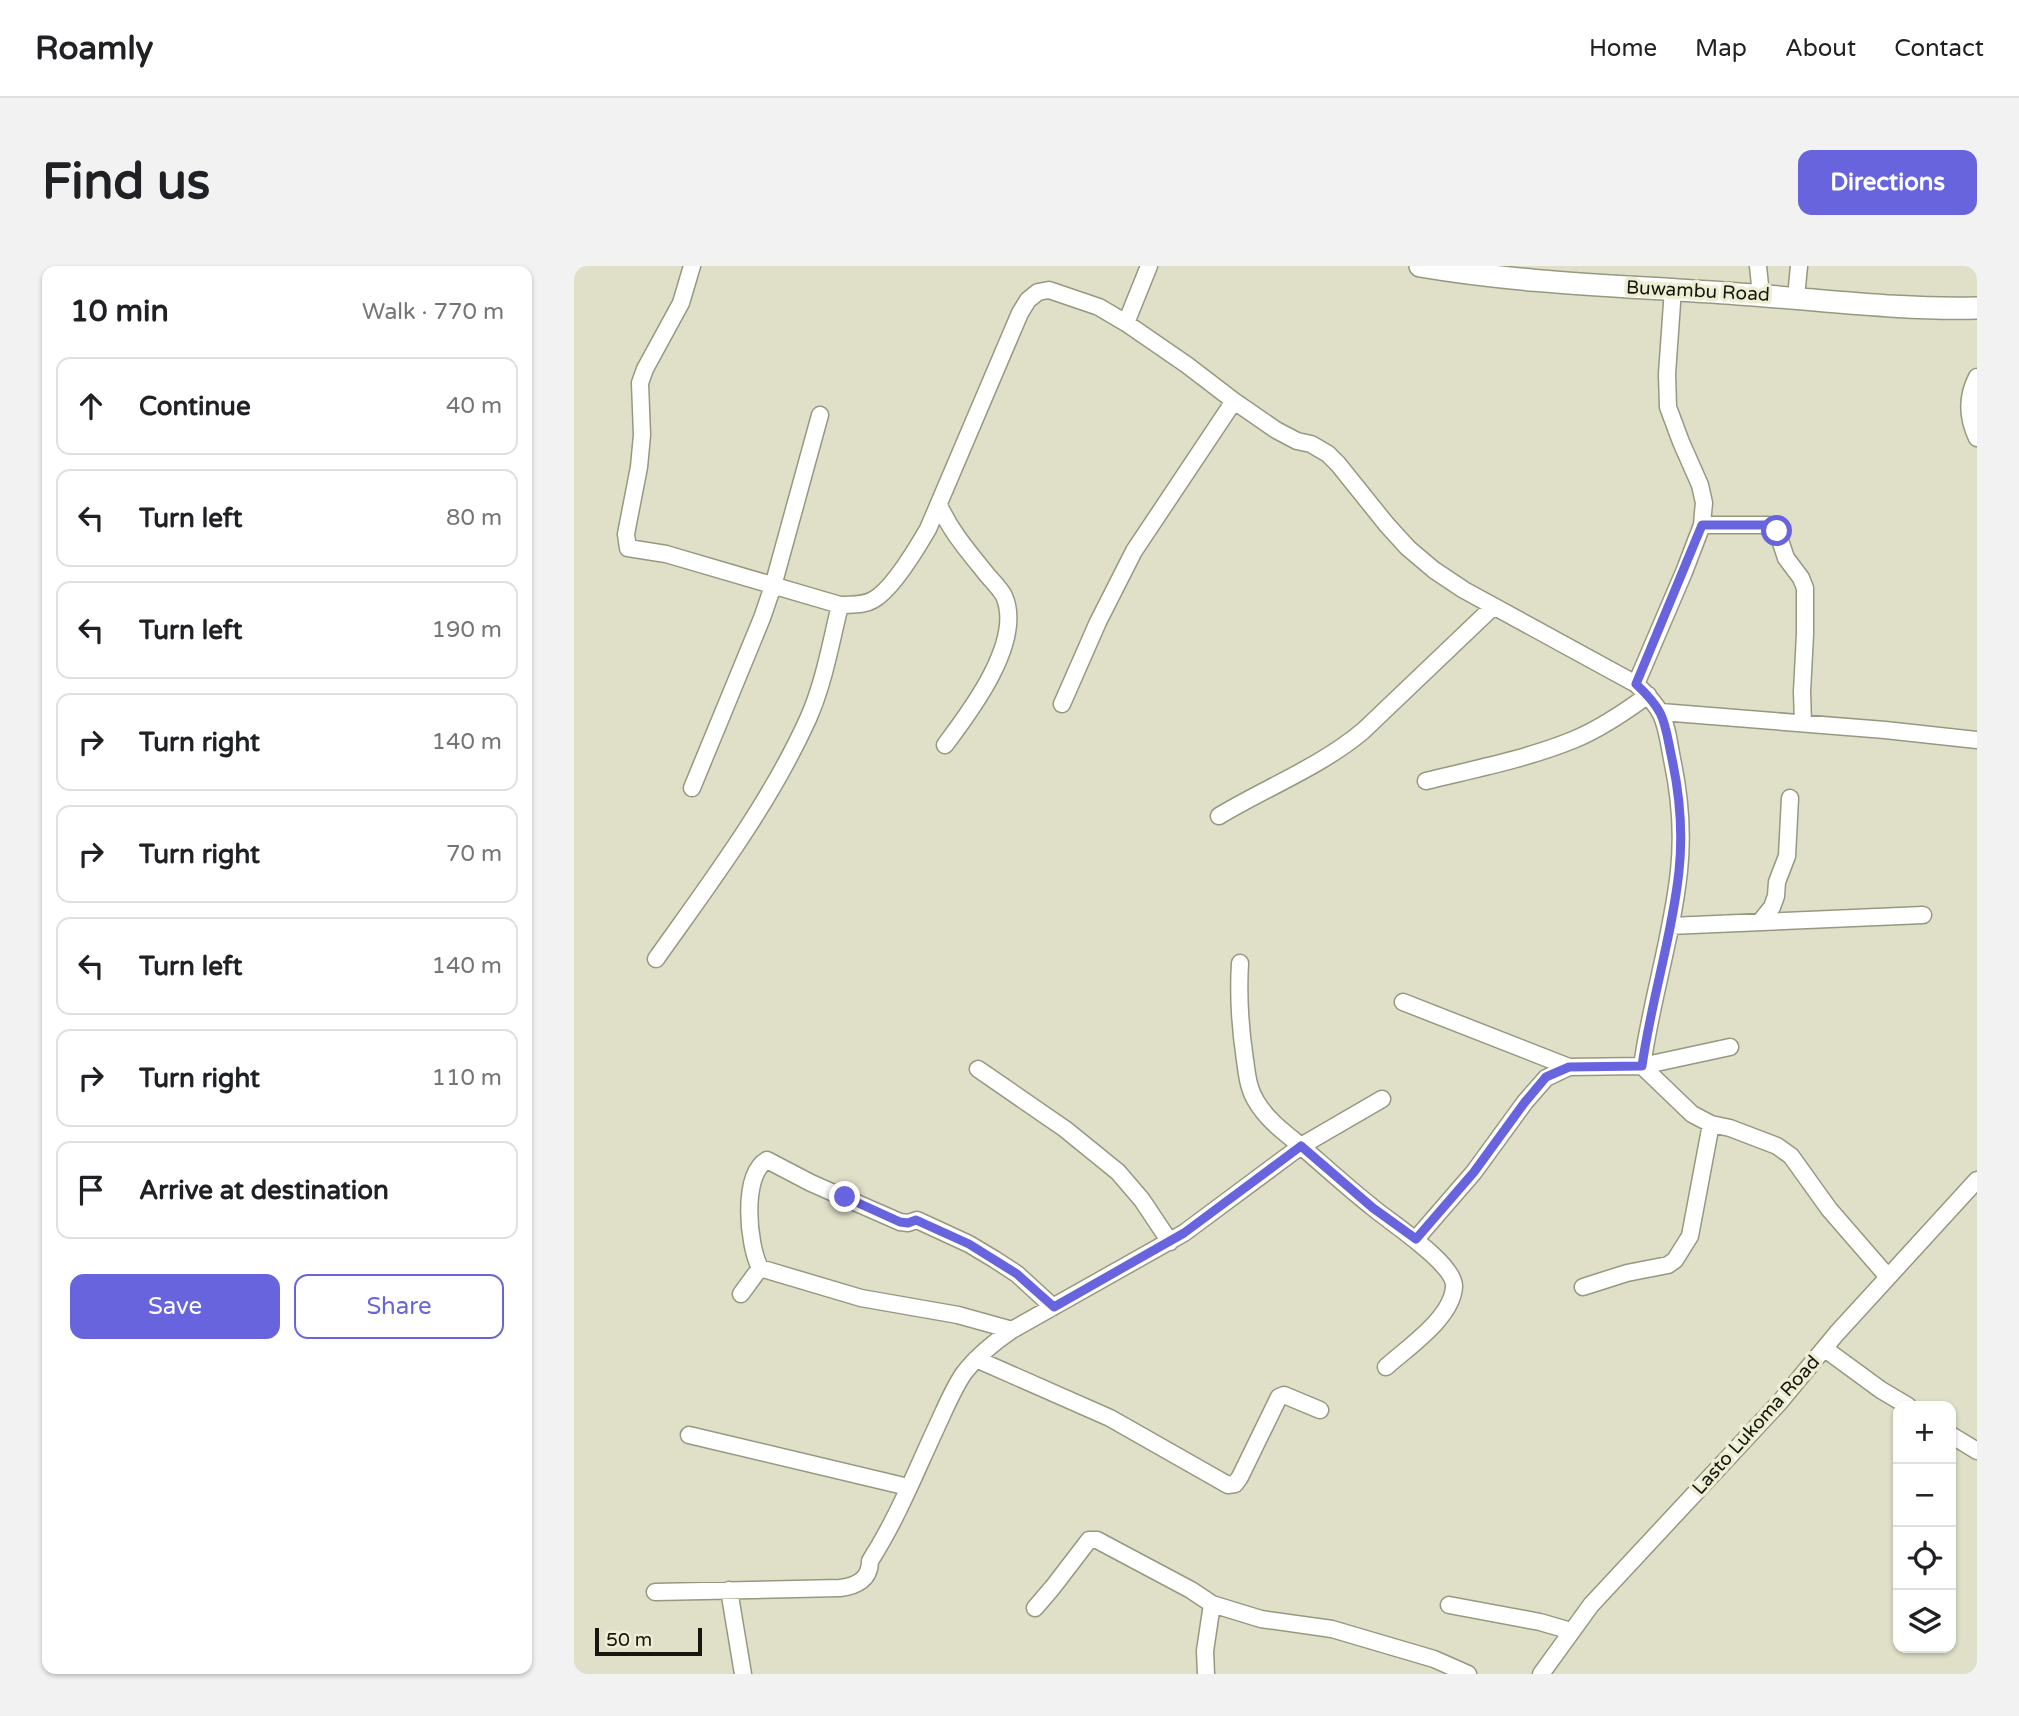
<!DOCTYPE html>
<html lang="en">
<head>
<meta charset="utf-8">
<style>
  :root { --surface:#fff; --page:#f2f2f2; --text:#202124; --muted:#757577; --line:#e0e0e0; --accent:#6864dd }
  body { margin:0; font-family:"Varela Round",sans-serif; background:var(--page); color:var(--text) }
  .controls { position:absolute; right:21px; bottom:21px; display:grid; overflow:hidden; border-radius:14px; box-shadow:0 2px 5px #0004 }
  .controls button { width:63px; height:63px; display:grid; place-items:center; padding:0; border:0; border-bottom:2px solid var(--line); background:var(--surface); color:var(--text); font:35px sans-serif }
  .scale { position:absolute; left:21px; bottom:18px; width:107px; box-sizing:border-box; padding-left:7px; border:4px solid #17170e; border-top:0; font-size:19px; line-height:24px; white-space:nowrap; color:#17170e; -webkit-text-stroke:5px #edeed4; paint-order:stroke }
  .stop { position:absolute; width:21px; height:21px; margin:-16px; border:5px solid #6864dd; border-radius:50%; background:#fff }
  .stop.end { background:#6864dd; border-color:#fff; box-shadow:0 2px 7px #0008 }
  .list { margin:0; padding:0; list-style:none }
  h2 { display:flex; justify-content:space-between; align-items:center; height:91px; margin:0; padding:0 28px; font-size:30px }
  h2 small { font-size:23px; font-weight:400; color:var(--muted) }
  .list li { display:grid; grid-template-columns:46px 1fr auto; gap:21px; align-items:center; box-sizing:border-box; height:98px; margin:0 14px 14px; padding:0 14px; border:2px solid var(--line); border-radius:14px }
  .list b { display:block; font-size:26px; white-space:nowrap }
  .list em { font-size:23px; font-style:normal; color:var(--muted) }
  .actions { display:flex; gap:14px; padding:21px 28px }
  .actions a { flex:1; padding:16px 0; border:2px solid var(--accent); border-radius:14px; text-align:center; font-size:24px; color:var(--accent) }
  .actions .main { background:var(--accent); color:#fff }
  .icon { flex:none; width:38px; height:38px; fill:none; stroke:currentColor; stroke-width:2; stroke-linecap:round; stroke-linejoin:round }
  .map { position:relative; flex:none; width:1403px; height:1408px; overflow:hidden; border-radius:14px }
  header { display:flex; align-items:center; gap:42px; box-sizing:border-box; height:98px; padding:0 35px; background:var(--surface); border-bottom:2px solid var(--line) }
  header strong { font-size:33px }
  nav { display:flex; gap:38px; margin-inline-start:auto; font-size:24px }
  .intro { display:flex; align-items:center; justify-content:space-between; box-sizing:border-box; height:168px; padding:0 42px }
  h1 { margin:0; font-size:49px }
  .button { padding:18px 32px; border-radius:14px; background:var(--accent); color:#fff; font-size:24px; font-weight:700 }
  main { display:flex; gap:42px; padding:0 42px }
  aside { flex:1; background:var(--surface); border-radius:14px; box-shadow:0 2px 5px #0004 }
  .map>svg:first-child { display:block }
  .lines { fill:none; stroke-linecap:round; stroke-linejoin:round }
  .minor-casing { stroke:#979880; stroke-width:19 }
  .tertiary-casing { stroke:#979880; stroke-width:24 }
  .minor { stroke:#fff; stroke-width:16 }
  .tertiary { stroke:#fff; stroke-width:21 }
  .route { stroke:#6864dd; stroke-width:9 }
  .labels { text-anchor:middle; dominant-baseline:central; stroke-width:7; stroke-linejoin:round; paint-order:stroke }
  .street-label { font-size:19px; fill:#17170e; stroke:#edeed4 }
</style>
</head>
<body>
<header>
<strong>Roamly</strong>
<nav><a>Home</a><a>Map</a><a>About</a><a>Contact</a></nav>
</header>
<div class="intro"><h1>Find us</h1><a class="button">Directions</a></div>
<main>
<aside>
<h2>10 min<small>Walk · 770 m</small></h2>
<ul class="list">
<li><svg class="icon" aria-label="ahead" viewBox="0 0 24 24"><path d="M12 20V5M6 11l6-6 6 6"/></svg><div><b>Continue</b></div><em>40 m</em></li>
<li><svg class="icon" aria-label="left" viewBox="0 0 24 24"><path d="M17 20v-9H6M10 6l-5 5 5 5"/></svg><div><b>Turn left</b></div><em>80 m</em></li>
<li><svg class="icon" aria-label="left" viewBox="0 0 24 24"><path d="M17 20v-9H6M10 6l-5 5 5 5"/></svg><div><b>Turn left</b></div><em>190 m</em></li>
<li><svg class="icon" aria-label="right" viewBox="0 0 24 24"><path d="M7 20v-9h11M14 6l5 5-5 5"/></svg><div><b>Turn right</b></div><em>140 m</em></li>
<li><svg class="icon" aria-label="right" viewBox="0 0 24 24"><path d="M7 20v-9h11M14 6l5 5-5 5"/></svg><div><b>Turn right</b></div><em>70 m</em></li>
<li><svg class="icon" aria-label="left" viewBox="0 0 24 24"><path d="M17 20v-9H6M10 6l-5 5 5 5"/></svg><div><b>Turn left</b></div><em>140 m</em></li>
<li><svg class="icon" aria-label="right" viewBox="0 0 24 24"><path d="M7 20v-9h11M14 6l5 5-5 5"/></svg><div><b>Turn right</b></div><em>110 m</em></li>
<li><svg class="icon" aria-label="arrive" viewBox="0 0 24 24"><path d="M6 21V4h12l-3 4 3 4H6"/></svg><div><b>Arrive at destination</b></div></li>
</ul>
<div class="actions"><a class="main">Save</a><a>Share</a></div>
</aside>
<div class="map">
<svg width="1403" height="1408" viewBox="0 0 1403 1408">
  <rect width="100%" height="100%" fill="#dfe0c7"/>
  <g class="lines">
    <g class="minor-casing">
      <path id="minor" d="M118,0L107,37L71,103L66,117L68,169L65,201L52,268L54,282L92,288L266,339C277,338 289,340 299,334C318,324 343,282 354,263L446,47L454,34L464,26L475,24L525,41L552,57L613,99L660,135L702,164L723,175L737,178L754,188L764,198L813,259L834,282L860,304L890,324L1062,418C1092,446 1091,455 1098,493C1106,530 1109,567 1105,605C1098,671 1077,735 1068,800L1118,848L1137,858L1156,862L1203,880L1217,890L1255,943L1314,1011
        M1184,0L1187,29
        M1222,31L1225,0
        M552,57L575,0
        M1403,111C1392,132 1393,151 1403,172
        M365,239C376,264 393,284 410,305C416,313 426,322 430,330C450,375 396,446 371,479
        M1128,259H1195L1203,265L1212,292L1227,312L1231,322V368L1228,426L1229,457
        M1062,418L1110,306L1128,259L1129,247L1130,237L1126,219L1107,176L1094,141L1093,108L1099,23
        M488,438L524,356L560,285L660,135
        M1087,446L1311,464L1403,474
        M852,515C901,503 952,493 999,474C1026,463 1051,446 1074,429
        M118,522L188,352L199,320L246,149
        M645,550C693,521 746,501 789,465L919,341
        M1186,656L1198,641L1202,630L1203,616L1213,590L1216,532
        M1096,660L1349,649
        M82,693C136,617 195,539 234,453C250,417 257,376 266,339
        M666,697C664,730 666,761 671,794C673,808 674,822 682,835C693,854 711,867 727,880L808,833
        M829,736L995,801
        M404,803L491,863L544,906L568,934L596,976
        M842,973L900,906L951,836L972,812L995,801L1068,800L1156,781
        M186,1002C174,979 167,909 193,894L237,917L326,956L334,957L343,954L395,978L420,993L443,1008L479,1041
        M1009,1021L1053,1007L1094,999L1101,994L1116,970L1137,858
        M167,1028L186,1002L287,1032L384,1049L438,1064
        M1251,1083L1307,1124L1334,1140
        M402,1093L536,1152L654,1219L661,1218L666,1211L705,1131L710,1129L746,1144
        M115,1169L334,1221
        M1377,1169L1403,1185
        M155,1324L169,1408
        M81,1326L266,1322C283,1320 296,1313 296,1295C323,1253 342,1205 363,1160C371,1143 379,1123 390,1107C403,1090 419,1077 438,1064L610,967L727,880C750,900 773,921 797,940C814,955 882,998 880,1021C878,1052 834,1081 812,1101
        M875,1339L966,1356L997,1365
        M461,1342L479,1321L515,1274H523L617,1324L638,1338L687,1353L758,1363L860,1393L894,1408
        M632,1408L631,1385L638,1338
        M967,1408L1017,1339L1205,1137L1263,1067L1403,914"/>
    </g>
    <g class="tertiary-casing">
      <path id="tertiary" d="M846,0C951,18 1058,20 1164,28C1243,33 1323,44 1403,42"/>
    </g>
    <use href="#minor" class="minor"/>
    <use href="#tertiary" class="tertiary"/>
  </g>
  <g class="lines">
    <path class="route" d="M271,931L326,956L334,957L342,954L395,978L443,1008L480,1041L610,967L727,880L799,942L842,973L900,906L951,836L972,811L995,801L1068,800C1077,735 1098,671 1105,605C1109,567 1106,530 1098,493C1090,455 1092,446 1062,418L1128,259H1195L1203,265"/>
  </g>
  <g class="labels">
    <g class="street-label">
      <text transform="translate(1124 25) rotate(3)">Buwambu Road</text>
      <text transform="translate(1182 1159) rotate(-48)">Lasto Lukoma Road</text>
    </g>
  </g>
</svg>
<div class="controls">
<button>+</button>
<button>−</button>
<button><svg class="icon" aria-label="locate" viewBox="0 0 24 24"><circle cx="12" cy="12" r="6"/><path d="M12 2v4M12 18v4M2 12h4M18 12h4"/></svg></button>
<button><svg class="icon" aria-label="layers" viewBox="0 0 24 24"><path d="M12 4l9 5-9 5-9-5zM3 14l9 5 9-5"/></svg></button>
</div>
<div class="scale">50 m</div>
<div class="stop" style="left:1203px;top:265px"></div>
<div class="stop end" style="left:271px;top:931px"></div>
</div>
</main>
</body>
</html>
